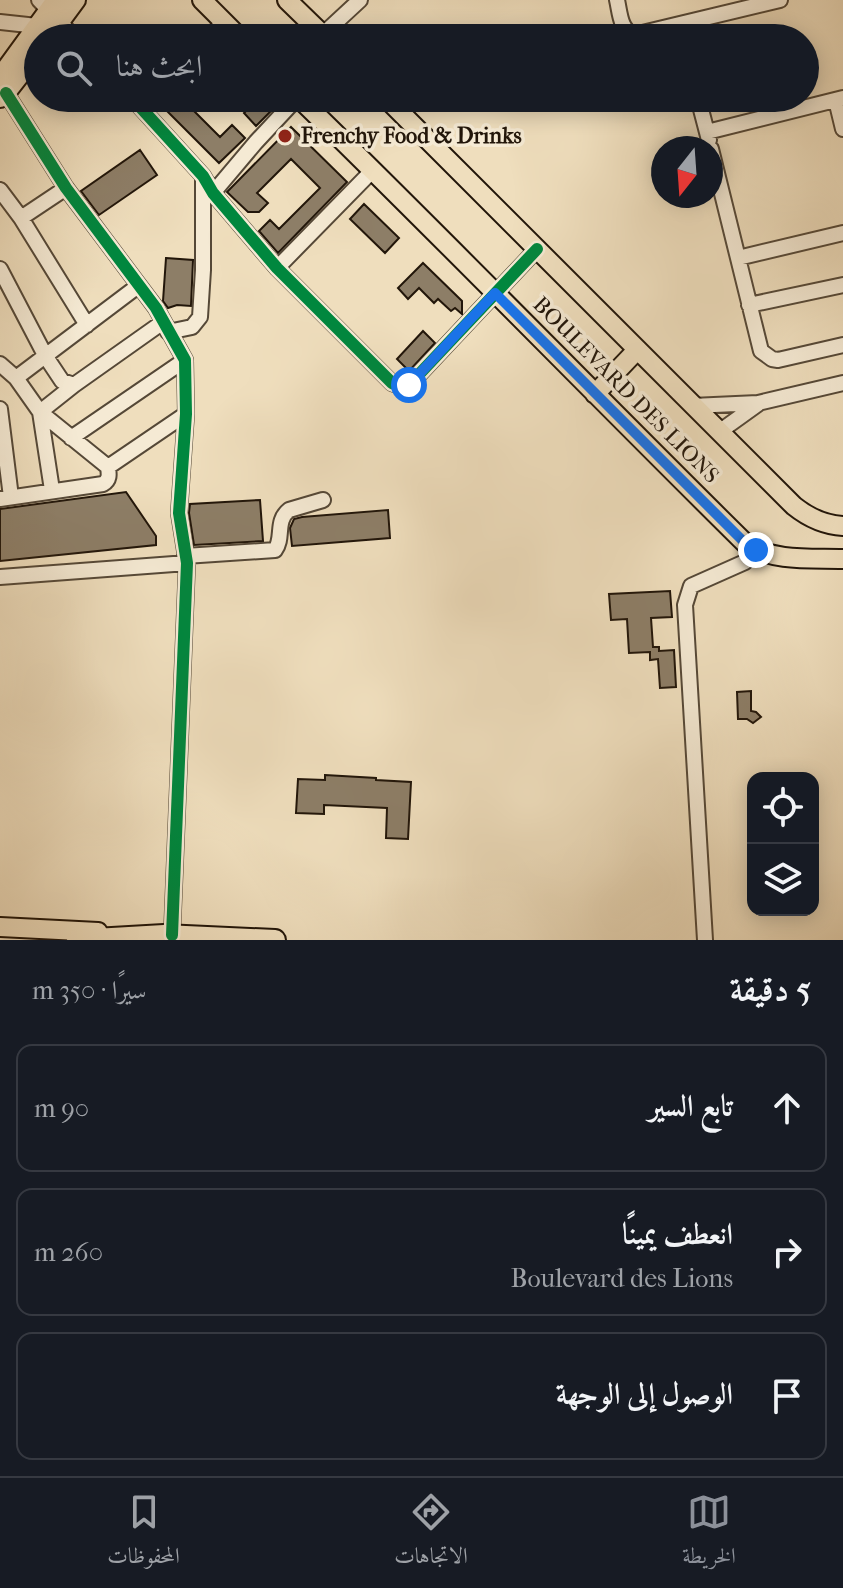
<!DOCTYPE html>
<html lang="ar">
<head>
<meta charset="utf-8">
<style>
  :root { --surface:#171b24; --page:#20242c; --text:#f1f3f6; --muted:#9ea1a6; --line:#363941; --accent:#8c9099 }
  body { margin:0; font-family:"IM FELL French Canon",Amiri,serif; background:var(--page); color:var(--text); direction:rtl }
  .controls { position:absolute; right:24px; bottom:24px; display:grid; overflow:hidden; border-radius:16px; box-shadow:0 4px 20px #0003 }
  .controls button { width:72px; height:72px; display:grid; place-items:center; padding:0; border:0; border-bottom:2px solid var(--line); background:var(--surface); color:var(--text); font:40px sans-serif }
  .compass { position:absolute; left:651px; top:136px; width:72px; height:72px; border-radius:50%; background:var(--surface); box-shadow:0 4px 20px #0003; rotate:197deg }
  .stop { position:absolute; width:24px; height:24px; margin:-18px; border:6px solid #1a73e8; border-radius:50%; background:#fff }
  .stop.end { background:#1a73e8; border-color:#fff; box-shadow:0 2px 8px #0008 }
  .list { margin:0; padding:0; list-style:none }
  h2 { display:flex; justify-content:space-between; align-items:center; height:104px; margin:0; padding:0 32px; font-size:34px }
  h2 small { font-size:26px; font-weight:400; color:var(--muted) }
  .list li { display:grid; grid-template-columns:52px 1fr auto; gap:24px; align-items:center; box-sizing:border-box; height:128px; margin:0 16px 16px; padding:0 16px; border:2px solid var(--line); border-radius:16px }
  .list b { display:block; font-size:30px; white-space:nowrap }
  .list p { margin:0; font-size:26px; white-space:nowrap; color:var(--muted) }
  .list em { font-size:26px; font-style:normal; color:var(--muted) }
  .icon { flex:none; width:44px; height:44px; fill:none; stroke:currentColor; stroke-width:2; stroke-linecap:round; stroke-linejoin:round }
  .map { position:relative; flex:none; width:843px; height:940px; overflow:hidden; direction:ltr }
  .search { position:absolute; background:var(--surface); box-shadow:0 4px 20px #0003; left:24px; right:24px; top:24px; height:88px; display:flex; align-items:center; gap:20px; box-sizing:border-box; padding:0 28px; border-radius:44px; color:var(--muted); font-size:30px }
  .sheet { height:536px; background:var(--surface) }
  nav { display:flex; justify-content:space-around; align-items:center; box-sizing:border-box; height:112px; border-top:2px solid var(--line); background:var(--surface); font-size:22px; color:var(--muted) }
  nav a { display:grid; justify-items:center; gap:4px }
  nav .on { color:var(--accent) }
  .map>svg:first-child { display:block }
  .building { fill:#8d7e67; stroke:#22160a; stroke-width:2 }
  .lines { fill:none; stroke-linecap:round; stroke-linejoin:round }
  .minor-casing { stroke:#554837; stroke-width:18 }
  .major-casing { stroke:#22160a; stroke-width:22 }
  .highway-casing { stroke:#22160a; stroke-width:24 }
  .minor { stroke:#f5ead4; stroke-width:14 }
  .major { stroke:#efdebd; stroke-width:18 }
  .highway { stroke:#efdebd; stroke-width:20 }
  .cycleway-casing { stroke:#f5ead4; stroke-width:17 }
  .cycleway { stroke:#00873e; stroke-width:12 }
  .route { stroke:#1a73e8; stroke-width:10 }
  .poi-dot { fill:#8f2418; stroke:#f5ead4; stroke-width:3 }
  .labels { text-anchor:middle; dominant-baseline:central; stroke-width:7; stroke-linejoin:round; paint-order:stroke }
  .poi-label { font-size:22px; font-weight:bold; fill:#22160a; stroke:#f5ead4; text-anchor:start }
  .street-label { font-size:22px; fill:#22160a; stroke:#f5ead4 }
</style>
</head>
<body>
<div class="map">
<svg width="843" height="940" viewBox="0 0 843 940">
  <rect width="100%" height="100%" fill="#efdebd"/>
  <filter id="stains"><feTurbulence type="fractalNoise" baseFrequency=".0025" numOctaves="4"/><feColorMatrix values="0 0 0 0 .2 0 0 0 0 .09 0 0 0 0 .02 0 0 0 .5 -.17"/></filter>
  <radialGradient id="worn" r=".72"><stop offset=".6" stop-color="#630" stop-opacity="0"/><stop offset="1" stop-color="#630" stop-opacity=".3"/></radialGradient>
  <path class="building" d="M162,98H192L186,103L220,137L232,125L245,138L219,163L158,102Z
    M240,98H267L275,107L256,126L244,113L249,108Z
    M291,127L347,182L278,253L259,231L270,220L279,229L320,188L291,159L257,193L268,203L259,212H248L227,192Z
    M140,150L157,175L99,215L81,191Z
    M364,204L399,238L385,253L350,219Z
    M166,258L193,260L191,306L177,305L168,308L163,301Z
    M423,263L462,301V314L455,308L451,311L438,299L434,303L419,288L408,299L398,288Z
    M423,331L435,343L409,371L397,359Z
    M126,492L156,536V545L0,561V509Z
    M260,500L263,541L194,545L189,513L190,504Z
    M388,510L390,538L292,546L290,528L294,519L302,517Z
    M670,591L672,617L651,618L653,647H659V651L674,650L676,687L660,688L658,659L650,660V652L629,653L627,619L611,620L609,594Z
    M751,691V711L756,712L761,717L753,723L747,719H738L737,692Z
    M325,775L376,778V780L411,782L408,839L386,838L387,808L324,805V814L296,813L298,779L325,780Z"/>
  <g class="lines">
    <g class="minor-casing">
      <path id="minor" d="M39,0L75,38
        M617,0C620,13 620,30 634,35L780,0
        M0,22L37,26
        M208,38L224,22
        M319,38L360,0
        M6,93L66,188L156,308L185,360L186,414L179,513L187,563L172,935
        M132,98L203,176L213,193L277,268L392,383L403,387L409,385L537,249
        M698,98L709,140
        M836,100L843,129
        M707,132L843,98
        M711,149L761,351L772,359L778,360L843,345
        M0,190L21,218L87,325
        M213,193L256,142L297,98
        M21,218L66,188
        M738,258L843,233
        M277,268L373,170
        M0,269L46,357L62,381L74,385L163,322
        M749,305L843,285
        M168,332L192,327L200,317L203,270V176
        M0,364L16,378L40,412L108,467C109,474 110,480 103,484L0,499
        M16,378L138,286
        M692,406L758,403L843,383
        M0,409L11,497
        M719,432L758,404
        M71,438L185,360
        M108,467L186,414
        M52,490L40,412L74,385
        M185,556L275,550C284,538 275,521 289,510L323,500
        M0,577L187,563
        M705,940L685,605L691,586L745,562L756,550"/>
    </g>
    <g class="major-casing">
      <path id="major" d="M202,0L240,38
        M287,0L326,38
        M48,38L76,0
        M0,77L56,0
        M0,98L6,93L38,52
        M299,98C450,245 596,396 746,544C775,562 810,558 843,559
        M386,98L794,506C809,518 824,525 843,526
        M595,394L637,350
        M0,927L98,932"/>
    </g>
    <g class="highway-casing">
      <path id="highway" d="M77,940L164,935L275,940"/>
    </g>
    <use href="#minor" class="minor"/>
    <use href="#major" class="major"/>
    <use href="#highway" class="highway"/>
    <g class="cycleway-casing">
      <path id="cycleway" d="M6,93L66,188L156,308L185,360L186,414L179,513L187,563L172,935
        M132,98L203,176L213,193L277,268L392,383L403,387L409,385L537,249"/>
    </g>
    <use href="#cycleway" class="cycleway"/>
  </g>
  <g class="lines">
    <path class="route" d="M409,385L495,293L746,544L756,550"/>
  </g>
  <circle class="poi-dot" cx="285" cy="136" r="8"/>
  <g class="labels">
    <g class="poi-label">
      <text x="301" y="136">Frenchy Food &amp; Drinks</text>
    </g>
    <g class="street-label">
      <text transform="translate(626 390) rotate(45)">BOULEVARD DES LIONS</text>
    </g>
  </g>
  <rect width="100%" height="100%" filter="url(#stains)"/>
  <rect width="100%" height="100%" fill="url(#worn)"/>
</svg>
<div class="controls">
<button><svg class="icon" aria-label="locate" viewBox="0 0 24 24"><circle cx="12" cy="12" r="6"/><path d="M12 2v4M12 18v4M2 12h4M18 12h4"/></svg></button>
<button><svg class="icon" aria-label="layers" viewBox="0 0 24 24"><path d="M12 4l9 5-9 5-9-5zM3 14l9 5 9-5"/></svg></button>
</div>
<svg class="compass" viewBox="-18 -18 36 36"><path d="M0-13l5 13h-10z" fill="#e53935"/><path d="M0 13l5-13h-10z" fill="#9ea1a6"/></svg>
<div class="stop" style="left:409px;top:385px"></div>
<div class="stop end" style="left:756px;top:550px"></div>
<div class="search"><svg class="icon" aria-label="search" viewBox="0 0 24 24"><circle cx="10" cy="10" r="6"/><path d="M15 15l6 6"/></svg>ابحث هنا</div>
</div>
<section class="sheet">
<h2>5 دقيقة<small>سيرًا · 350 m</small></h2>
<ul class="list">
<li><svg class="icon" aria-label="ahead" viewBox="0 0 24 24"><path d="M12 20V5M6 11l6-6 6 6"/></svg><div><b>تابع السير</b></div><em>90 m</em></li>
<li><svg class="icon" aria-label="right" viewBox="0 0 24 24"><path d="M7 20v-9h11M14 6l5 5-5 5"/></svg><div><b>انعطف يمينًا</b><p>Boulevard des Lions</p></div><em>260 m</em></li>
<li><svg class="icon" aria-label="arrive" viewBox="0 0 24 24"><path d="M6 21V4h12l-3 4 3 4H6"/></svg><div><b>الوصول إلى الوجهة</b></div></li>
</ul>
</section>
<nav>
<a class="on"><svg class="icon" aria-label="map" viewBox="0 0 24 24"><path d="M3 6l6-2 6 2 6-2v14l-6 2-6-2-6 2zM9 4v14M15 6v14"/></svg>الخريطة</a>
<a><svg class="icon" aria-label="directions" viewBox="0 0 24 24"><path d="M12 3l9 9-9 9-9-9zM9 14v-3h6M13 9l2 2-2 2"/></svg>الاتجاهات</a>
<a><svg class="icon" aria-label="saved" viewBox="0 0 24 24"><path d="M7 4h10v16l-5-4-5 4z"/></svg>المحفوظات</a>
</nav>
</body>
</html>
